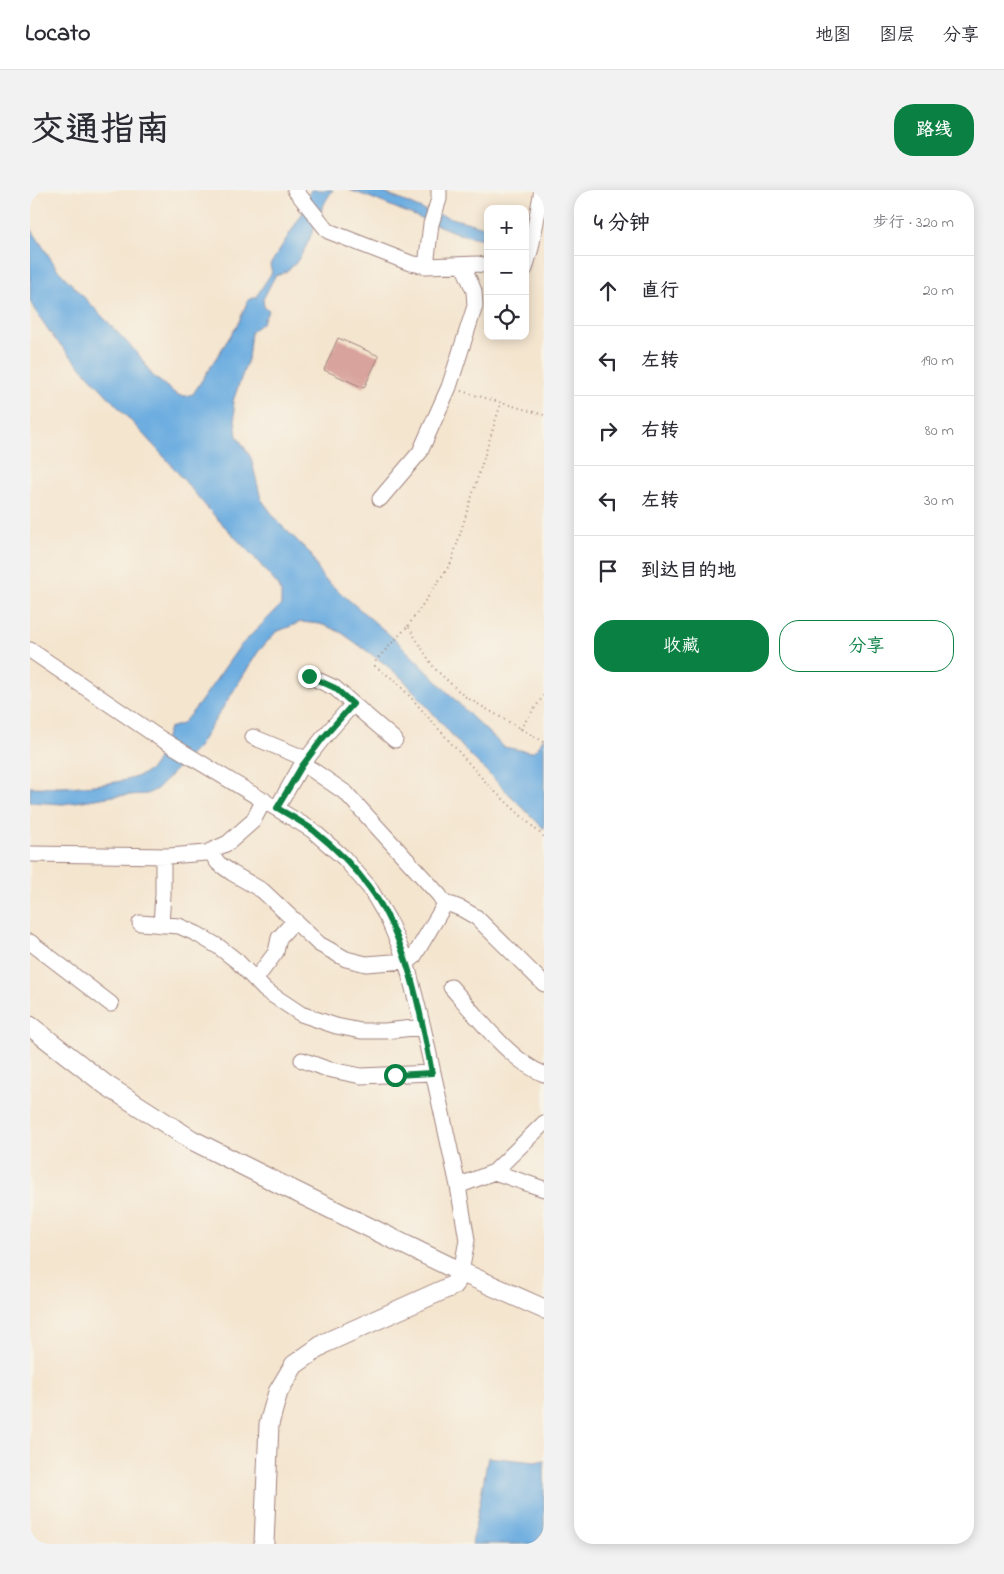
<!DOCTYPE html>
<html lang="zh">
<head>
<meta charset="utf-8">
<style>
  :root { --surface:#fff; --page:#f2f2f3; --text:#2b2b33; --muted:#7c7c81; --line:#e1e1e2; --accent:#0b8043 }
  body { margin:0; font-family:"Indie Flower","LXGW WenKai TC",sans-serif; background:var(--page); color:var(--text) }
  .controls { position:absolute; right:15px; top:15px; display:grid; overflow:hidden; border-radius:10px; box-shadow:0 2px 12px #0003 }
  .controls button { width:45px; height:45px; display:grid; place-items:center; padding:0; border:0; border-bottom:1px solid var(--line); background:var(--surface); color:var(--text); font:25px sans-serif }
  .stop { position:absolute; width:15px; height:15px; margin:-11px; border:4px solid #0b8043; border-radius:50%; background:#fff }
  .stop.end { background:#0b8043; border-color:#fff; box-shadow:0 1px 5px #0008 }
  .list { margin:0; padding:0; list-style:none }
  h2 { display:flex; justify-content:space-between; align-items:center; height:65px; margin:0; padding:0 20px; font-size:21px }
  h2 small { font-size:16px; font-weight:400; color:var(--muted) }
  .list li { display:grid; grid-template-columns:32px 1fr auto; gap:15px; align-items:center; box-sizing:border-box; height:70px; padding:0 20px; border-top:1px solid var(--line) }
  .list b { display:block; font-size:19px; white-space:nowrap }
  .list em { font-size:16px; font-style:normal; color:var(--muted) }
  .actions { display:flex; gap:10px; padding:15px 20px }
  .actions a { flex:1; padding:11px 0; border:1px solid var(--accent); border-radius:20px; text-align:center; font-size:18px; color:var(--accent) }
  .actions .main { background:var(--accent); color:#fff }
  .icon { flex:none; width:28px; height:28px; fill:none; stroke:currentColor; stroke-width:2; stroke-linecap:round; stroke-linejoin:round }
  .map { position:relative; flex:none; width:514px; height:1354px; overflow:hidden; border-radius:20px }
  header { display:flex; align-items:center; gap:30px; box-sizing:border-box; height:70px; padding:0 25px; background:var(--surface); border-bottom:1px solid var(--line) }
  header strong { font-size:24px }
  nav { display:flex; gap:28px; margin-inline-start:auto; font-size:18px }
  .intro { display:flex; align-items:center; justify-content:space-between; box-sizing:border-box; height:120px; padding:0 30px }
  h1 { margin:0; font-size:35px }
  .button { padding:12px 22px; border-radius:20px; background:var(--accent); color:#fff; font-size:18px; font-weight:700 }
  main { display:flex; gap:30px; padding:0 30px }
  aside { flex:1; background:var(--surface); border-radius:20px; box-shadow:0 2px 12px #0003 }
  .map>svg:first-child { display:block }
  .water { fill:#6dade0; stroke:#5c6686 }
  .building { fill:#d8a39c }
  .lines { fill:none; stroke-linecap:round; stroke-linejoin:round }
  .minor-casing { stroke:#9f827d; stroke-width:17 }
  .major-casing { stroke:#9f827d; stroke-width:21 }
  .path { stroke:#9f827d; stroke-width:2; stroke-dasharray:1 4; stroke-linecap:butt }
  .minor { stroke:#fff; stroke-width:15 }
  .major { stroke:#fff; stroke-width:19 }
  .route { stroke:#0b8043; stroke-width:6 }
</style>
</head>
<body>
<header>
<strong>Locato</strong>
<nav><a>地图</a><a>图层</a><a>分享</a></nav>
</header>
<div class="intro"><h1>交通指南</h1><a class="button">路线</a></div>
<main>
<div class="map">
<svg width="514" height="1354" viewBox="0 0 514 1354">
  <rect width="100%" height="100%" fill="#f7f3e8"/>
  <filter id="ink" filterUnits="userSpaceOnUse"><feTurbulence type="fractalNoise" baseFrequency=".02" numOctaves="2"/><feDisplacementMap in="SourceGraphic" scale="10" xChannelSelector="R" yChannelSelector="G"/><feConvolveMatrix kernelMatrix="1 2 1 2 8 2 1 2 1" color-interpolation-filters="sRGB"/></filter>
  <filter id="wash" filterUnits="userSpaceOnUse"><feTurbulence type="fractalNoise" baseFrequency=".0096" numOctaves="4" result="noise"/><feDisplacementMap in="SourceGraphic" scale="20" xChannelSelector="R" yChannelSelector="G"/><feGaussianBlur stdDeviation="1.12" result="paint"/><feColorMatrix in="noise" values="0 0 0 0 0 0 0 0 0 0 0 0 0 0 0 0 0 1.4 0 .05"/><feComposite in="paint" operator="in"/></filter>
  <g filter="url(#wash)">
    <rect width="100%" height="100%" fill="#f4e5cf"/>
    <path class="water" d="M281,0H303C283,24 279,79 245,86L233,109L234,117L239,120L232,133L221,142L218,169L203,211L207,246L221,268L231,309L249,333L280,363L292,387L369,453L444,529L474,557L501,562L507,559L514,547V639L436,561L373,489L355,474L312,443L301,438L290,434L271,432L246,442L228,462L168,557L127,599L117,604L84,606L33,614L0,612V597C26,598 107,597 123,577C130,568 135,549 139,538L152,534L169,514L210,456L251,415V402L246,393L224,367L179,320L138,271L24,148L4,119L0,111V37L28,80L109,165L122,185L147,205L156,206L163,204L208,134L218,110L226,107L242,82L240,75L275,19L273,14Z
      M319,0H348L396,21L458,38V50L429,44L339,7Z
      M458,1267L505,1272L514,1270V1342L504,1354H442Z"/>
    <g id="blocks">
      <path class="building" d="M308,148L349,166L334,198L294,180Z"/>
    </g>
  </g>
  <g filter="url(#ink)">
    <use href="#blocks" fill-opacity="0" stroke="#9f827d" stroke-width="1"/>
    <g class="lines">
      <g class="minor-casing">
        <path id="minor" d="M265,0L298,41L380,73L396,76L448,74L458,76
          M396,76L401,34L409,9V0
          M495,79L501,58L512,0
          M350,309L390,262L419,197L445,116L444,101L433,75
          M0,460L128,547L282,640L314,668L339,697L358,729L376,771L393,837L428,996L437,1050L431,1082
          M279,486L305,498L323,514
          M223,547L269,566L281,579L316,603L409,705L415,714
          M247,618L271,576L293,548L323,514L365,550
          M180,661L188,673L202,683L233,701L289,754L316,769L336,774L376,771L383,768L415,714L422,715L432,719L446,727L514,794
          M0,664L139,666L176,663L198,653L223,631L234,610
          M110,733L149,736L167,744L189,757L207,771L235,800L271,824L306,836L331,841H355L393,837
          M131,735L133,704V666
          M0,752L81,814
          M225,790L246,762L249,748L265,730
          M421,797C445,824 481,872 514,884
          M272,870L297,879L331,886L402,883
          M464,982L514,999
          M428,996L464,982L514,933"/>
      </g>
      <g class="major-casing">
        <path id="major" d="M0,836L76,895L162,950L252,995L431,1082L514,1119
          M234,1354L239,1234L248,1202L264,1175L295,1153L424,1095L431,1082"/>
      </g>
      <path class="path" d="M431,201L514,225
        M378,436L421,373L471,213
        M490,539L514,505
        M514,552L434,506L404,478L378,436L346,470L345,476L367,492L459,596L514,647"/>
      <use href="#minor" class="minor"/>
      <use href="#major" class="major"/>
    </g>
  </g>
  <g class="lines" filter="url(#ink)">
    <path class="route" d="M279,486L305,498L323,514L293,548L272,576L247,618C259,625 272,632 283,640C303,656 324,676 339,697C377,747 391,823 402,883L365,885"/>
  </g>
</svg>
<div class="controls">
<button>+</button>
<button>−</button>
<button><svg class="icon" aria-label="locate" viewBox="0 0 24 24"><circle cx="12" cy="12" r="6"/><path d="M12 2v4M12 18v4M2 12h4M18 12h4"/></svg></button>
</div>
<div class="stop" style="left:365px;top:885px"></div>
<div class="stop end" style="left:279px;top:486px"></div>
</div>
<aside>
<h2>4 分钟<small>步行 · 320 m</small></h2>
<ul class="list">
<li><svg class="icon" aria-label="ahead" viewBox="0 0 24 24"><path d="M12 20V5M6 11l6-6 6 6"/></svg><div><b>直行</b></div><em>20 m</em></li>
<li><svg class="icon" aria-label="left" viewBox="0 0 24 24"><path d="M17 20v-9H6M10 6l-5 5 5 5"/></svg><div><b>左转</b></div><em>190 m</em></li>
<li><svg class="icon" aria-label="right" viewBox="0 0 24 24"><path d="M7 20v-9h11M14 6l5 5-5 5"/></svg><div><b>右转</b></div><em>80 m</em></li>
<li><svg class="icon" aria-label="left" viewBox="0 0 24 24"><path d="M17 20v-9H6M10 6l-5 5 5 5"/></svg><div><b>左转</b></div><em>30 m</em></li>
<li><svg class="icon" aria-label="arrive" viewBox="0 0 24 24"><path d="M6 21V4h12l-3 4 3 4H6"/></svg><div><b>到达目的地</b></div></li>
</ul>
<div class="actions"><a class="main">收藏</a><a>分享</a></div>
</aside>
</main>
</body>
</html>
